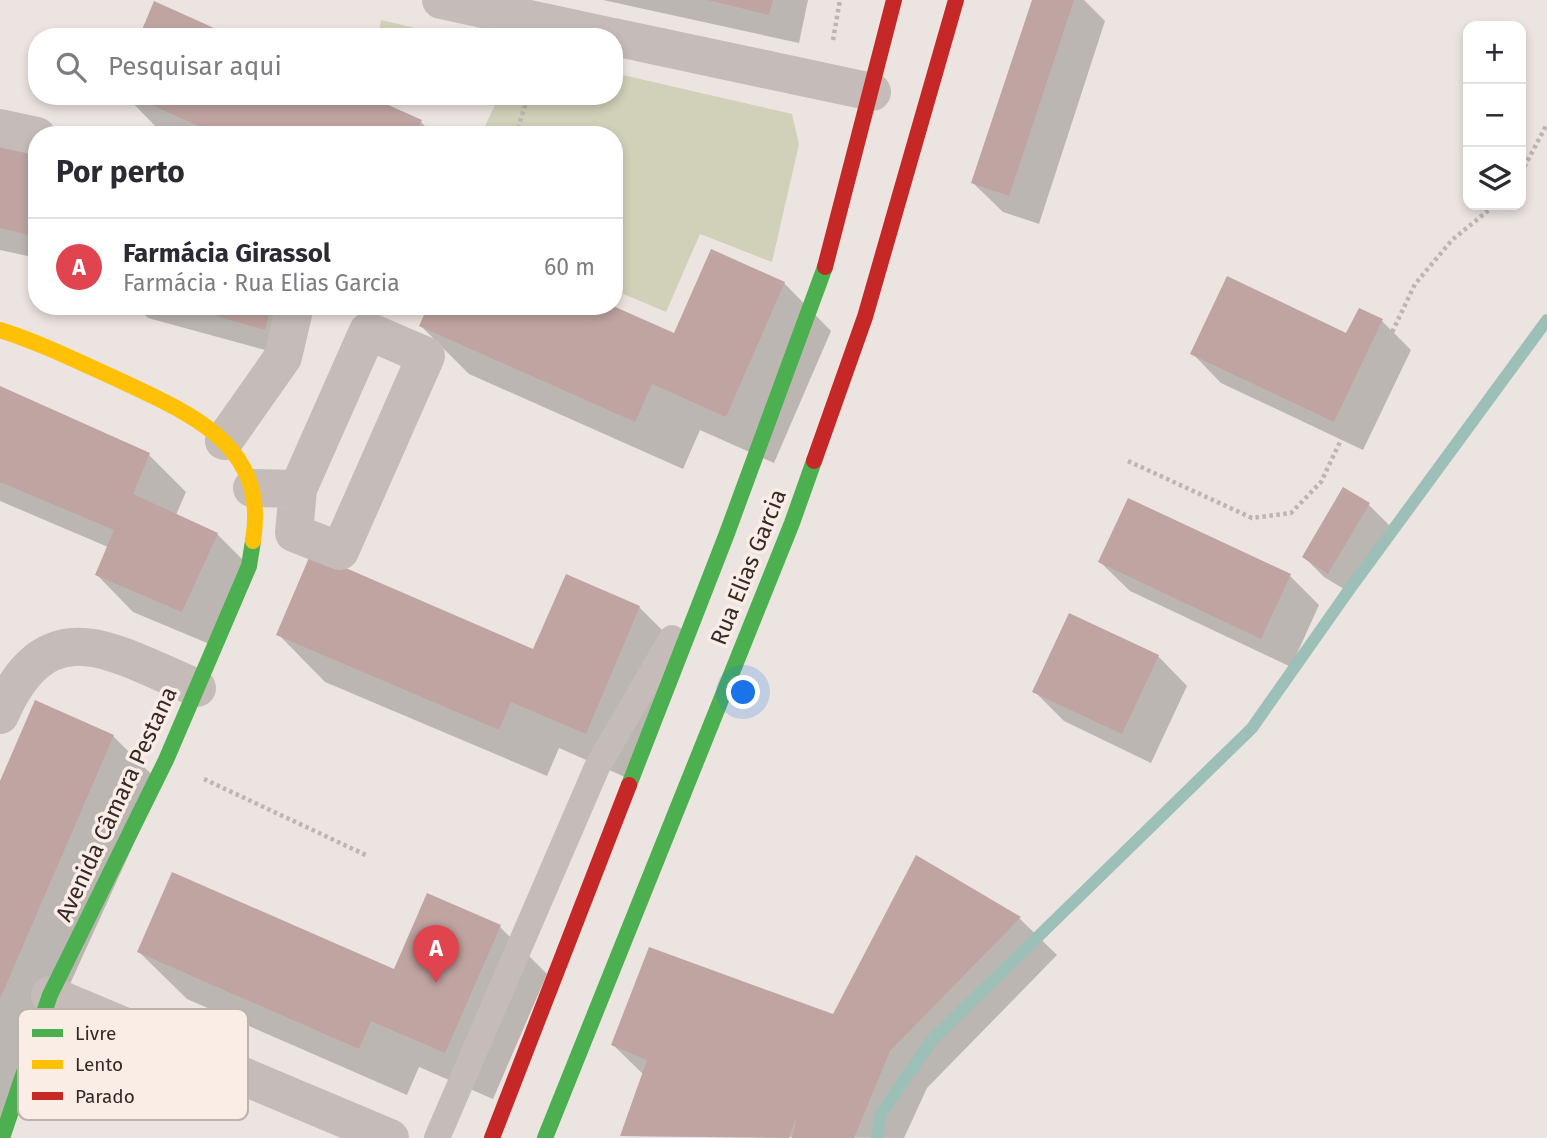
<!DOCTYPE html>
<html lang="pt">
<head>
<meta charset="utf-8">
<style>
  :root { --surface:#fff; --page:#f2f2f3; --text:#2b2b33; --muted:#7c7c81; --line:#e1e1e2; --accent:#d93025 }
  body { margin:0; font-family:"Fira Sans",sans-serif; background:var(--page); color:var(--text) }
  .controls { position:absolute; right:21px; top:21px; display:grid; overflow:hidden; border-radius:14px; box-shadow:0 4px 10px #0003 }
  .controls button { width:63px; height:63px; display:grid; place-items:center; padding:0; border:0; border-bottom:2px solid var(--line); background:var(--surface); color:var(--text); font:35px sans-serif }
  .you { position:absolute; left:744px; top:693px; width:24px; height:24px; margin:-18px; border:5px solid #fff; border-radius:50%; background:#1a73e8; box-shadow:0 0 0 10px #1a73e833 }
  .badge { display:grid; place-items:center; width:46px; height:46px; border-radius:50%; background:var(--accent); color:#fff; font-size:23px; font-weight:700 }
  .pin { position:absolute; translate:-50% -58px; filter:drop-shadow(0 2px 4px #0008) }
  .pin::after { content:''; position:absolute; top:37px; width:24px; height:21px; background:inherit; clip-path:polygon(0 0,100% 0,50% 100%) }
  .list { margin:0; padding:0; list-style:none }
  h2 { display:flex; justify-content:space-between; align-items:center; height:91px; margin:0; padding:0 28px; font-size:30px }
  h2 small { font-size:23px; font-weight:400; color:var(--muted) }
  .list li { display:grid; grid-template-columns:46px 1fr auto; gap:21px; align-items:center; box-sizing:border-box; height:98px; padding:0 28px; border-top:2px solid var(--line) }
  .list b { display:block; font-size:26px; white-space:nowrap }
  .list p { margin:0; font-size:23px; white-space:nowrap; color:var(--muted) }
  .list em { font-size:23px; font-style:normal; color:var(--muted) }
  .icon { flex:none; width:38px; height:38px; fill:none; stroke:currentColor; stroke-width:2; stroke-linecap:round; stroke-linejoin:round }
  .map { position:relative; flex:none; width:1547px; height:1138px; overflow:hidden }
  .search { position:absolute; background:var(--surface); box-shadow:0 4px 10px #0003; left:28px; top:28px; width:595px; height:77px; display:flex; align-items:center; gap:18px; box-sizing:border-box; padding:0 24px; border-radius:28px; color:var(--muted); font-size:26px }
  .panel { position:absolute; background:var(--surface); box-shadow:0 4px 10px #0003; left:28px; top:126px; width:595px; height:189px; border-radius:28px }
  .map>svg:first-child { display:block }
  .green { fill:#d1d1ba }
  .shadow { fill:#0003 }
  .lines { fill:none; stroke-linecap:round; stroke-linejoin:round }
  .stream { stroke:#9cbfb8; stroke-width:12 }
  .building { fill:#c0a4a1 }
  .path { stroke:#beb5b1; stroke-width:4.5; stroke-dasharray:3.5 3.5; stroke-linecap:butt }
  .lane { stroke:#c5bcb9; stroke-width:26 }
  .street { stroke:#c5bcb9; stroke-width:38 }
  .fast { stroke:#4caf50; stroke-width:16 }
  .slow { stroke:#ffc107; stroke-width:16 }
  .jam { stroke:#c62828; stroke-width:16 }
  .labels { text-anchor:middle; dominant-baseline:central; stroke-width:7; stroke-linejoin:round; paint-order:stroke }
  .street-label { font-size:23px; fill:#362927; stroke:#f9ede6 }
  .key { fill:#f9ede6; stroke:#beb2ad; stroke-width:2 }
  .key-label { font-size:19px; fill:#362927 }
</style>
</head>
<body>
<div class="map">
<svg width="1547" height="1138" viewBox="0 0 1547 1138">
  <rect width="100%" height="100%" fill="#ece4e0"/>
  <path class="green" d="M381,20L454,37H378Z
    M614,73L792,114L799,144L772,262L700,234L666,312L614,290V135H481L499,96H614Z"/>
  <path class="shadow" d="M603,0H808L799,43Z
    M1033,0H1084L1105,21L1039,224L1003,212L973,183Z
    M126,96H363L421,122L434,135H176L155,126Z
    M0,141L37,150V258L0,250Z
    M784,283L831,331L774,463L700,430L683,469L469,374L421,326L675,336Z
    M136,306H308L294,358L148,318Z
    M1382,321L1411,350L1363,450L1221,383L1192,353L1347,335Z
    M0,388L149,455L186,492L176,515L217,534L254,571L219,648L133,612L97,575L108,547L0,501Z
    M1369,505L1389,525L1349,592L1324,577L1304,557Z
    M1100,562L1290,576L1319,605L1291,667L1130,591Z
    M567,576L639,607L687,655L634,781L559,748L547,776L325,682L278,634L534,652Z
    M1158,656L1187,686L1151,763L1064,721L1035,692Z
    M113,736L161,784L0,1138V785Z
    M917,857L1020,919L1057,955L927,1088L904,1138L622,1136L644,1075L613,1045L834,1016Z
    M500,927L547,974L493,1099L419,1067L407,1095L187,999L139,952L395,971Z"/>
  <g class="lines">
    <path class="stream" d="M877,1138L881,1114L932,1040L1252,728L1349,590L1547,320"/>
  </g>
  <path class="building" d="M708,0H773L769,15Z
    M1032,0H1074L1009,196L971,183Z
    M154,1L234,37H139Z
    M132,96H368L422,120L415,135H218Z
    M0,140L37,148V237L0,228Z
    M711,249L785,282L726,417L652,384L635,422L419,326L428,306H613L674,333Z
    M1227,276L1346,333L1359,308L1383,319L1334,422L1190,354Z
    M182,306H271L265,330Z
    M0,386L150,453L133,494L218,533L182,612L95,575L114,530L0,482Z
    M1343,487L1370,503L1328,574L1302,557Z
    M1128,498L1291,574L1261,639L1098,562Z
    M311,553L533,649L566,574L640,606L586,734L511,702L499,730L276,635Z
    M1069,613L1159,655L1122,734L1032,692Z
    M35,700L114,735L0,999V781Z
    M916,855L1021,917L890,1051L854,1138H792L797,1116L789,1138L620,1136L647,1060L611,1045L649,947L833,1014Z
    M172,872L394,969L427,893L501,925L445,1053L371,1021L359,1049L137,952Z"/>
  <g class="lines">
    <path class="path" d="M833,40L840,0
      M516,135L528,96
      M1521,173L1547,124
      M1128,461L1252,518L1291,513L1321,482L1415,284L1452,240L1495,205
      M204,779L368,856"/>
    <path class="lane" d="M437,1138L597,767L672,638"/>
    <path class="street" d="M441,0L613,37
      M614,37L872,92
      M0,128L37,136
      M224,441L283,357L295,306
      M252,488L298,489L368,331L426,356L340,551L294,533L298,489
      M0,715C48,605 113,653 197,688
      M50,995L390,1138"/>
    <path class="fast" d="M629,785L726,536L825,267
      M2,1138L50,995L166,760L249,566L253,541
      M545,1138L792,523L814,461"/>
    <path class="slow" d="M0,330C41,343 79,362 119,380C190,414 269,444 253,541"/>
    <path class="jam" d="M825,267L894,0
      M814,461L865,317L956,0
      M492,1138L629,785"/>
  </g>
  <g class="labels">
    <g class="street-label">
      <text transform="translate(748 567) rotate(-68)">Rua Elias Garcia</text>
      <text transform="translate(116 804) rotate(-65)">Avenida Câmara Pestana</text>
    </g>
  </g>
  <rect x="18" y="1009" width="230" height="111" rx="10" class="key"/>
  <rect x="32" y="1029" width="31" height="8" fill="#4caf50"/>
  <rect x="32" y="1060" width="31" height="9" fill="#ffc107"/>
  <rect x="32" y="1092" width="31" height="8" fill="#c62828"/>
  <g class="key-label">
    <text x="75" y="1040">Livre</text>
    <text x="75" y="1071">Lento</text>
    <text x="75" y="1103">Parado</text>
  </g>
</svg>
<div class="controls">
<button>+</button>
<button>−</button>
<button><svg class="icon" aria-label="layers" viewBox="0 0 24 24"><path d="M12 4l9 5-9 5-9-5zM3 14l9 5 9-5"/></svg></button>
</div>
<div class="you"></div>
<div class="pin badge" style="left:436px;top:983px;background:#e0444e">A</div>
<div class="search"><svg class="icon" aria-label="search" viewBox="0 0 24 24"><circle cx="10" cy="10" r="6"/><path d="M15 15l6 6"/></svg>Pesquisar aqui</div>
<section class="panel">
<h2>Por perto<small></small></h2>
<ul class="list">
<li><span class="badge" style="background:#e0444e">A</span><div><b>Farmácia Girassol</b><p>Farmácia · Rua Elias Garcia</p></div><em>60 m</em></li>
</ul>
</section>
</div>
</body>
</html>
